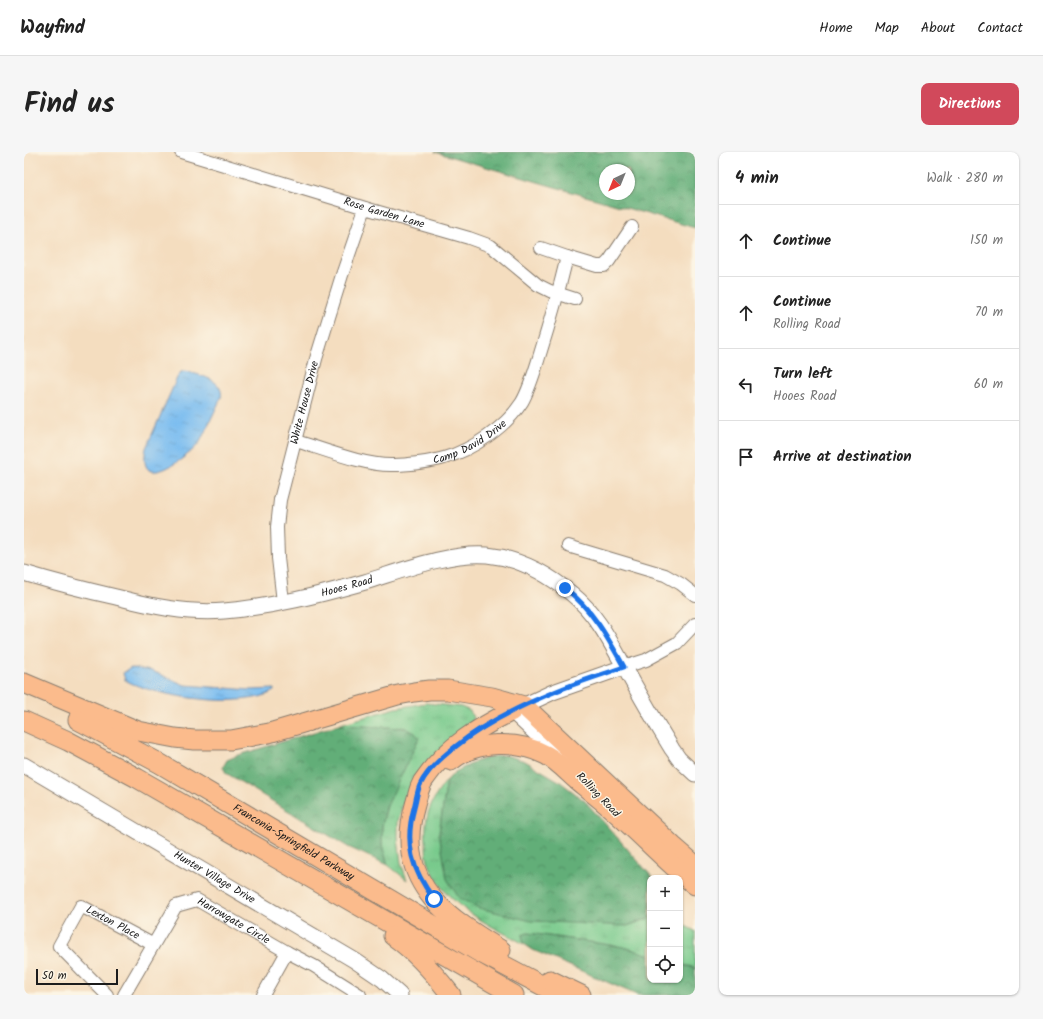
<!DOCTYPE html>
<html lang="en">
<head>
<meta charset="utf-8">
<style>
  :root { --surface:#fff; --page:#f6f6f6; --text:#222; --muted:#767676; --line:#e0e0e0; --accent:#d1495b }
  body { margin:0; font-family:Kalam,sans-serif; background:var(--page); color:var(--text) }
  .controls { position:absolute; right:12px; bottom:12px; display:grid; overflow:hidden; border-radius:8px; box-shadow:0 1px 3px #0004 }
  .controls button { width:36px; height:36px; display:grid; place-items:center; padding:0; border:0; border-bottom:1px solid var(--line); background:var(--surface); color:var(--text); font:20px sans-serif }
  .compass { position:absolute; left:575px; top:12px; width:36px; height:36px; border-radius:50%; background:var(--surface); box-shadow:0 1px 3px #0004; rotate:223deg }
  .scale { position:absolute; left:12px; bottom:10px; width:82px; box-sizing:border-box; padding-left:4px; border:2px solid #1c1c1c; border-top:0; font-size:11px; line-height:14px; white-space:nowrap; color:#1c1c1c; -webkit-text-stroke:3px #fcf5e5; paint-order:stroke }
  .stop { position:absolute; width:12px; height:12px; margin:-9px; border:3px solid #1a73e8; border-radius:50%; background:#fff }
  .stop.end { background:#1a73e8; border-color:#fff; box-shadow:0 1px 4px #0008 }
  .list { margin:0; padding:0; list-style:none }
  h2 { display:flex; justify-content:space-between; align-items:center; height:52px; margin:0; padding:0 16px; font-size:17px }
  h2 small { font-size:13px; font-weight:400; color:var(--muted) }
  .list li { display:grid; grid-template-columns:26px 1fr auto; gap:12px; align-items:center; box-sizing:border-box; height:72px; padding:0 16px; border-top:1px solid var(--line) }
  .list b { display:block; font-size:15px; white-space:nowrap }
  .list p { margin:0; font-size:13px; white-space:nowrap; color:var(--muted) }
  .list em { font-size:13px; font-style:normal; color:var(--muted) }
  .icon { flex:none; width:22px; height:22px; fill:none; stroke:currentColor; stroke-width:2; stroke-linecap:round; stroke-linejoin:round }
  .map { position:relative; flex:none; width:671px; height:843px; overflow:hidden; border-radius:8px }
  header { display:flex; align-items:center; gap:24px; box-sizing:border-box; height:56px; padding:0 20px; background:var(--surface); border-bottom:1px solid var(--line) }
  header strong { font-size:19px }
  nav { display:flex; gap:22px; margin-inline-start:auto; font-size:14px }
  .intro { display:flex; align-items:center; justify-content:space-between; box-sizing:border-box; height:96px; padding:0 24px }
  h1 { margin:0; font-size:28px }
  .button { padding:10px 18px; border-radius:8px; background:var(--accent); color:#fff; font-size:14px; font-weight:700 }
  main { display:flex; gap:24px; padding:0 24px }
  aside { flex:1; background:var(--surface); border-radius:8px; box-shadow:0 1px 3px #0004 }
  .map>svg:first-child { display:block }
  .grass { fill:url(#grass-tufts); stroke:#4a7354 }
  .forest { fill:url(#forest-crowns); stroke:#3f654a; fill-rule:evenodd }
  .water { fill:url(#water-ripples); stroke:#4c6c86 }
  .lines { fill:none; stroke-linecap:round; stroke-linejoin:round }
  .minor-casing { stroke:#887c6e; stroke-width:14 }
  .tertiary-casing { stroke:#887c6e; stroke-width:17 }
  .primary-casing { stroke:#887c6e; stroke-width:21 }
  .minor { stroke:#fff; stroke-width:12 }
  .tertiary { stroke:#fff; stroke-width:15 }
  .primary { stroke:#fbbb8c; stroke-width:19 }
  .route { stroke:#1a73e8; stroke-width:5 }
  .labels { text-anchor:middle; dominant-baseline:central; stroke-width:3; stroke-linejoin:round; paint-order:stroke }
  .street-label { font-size:11px; fill:#1c1c1c; stroke:#fcf5e5 }
</style>
</head>
<body>
<header>
<strong>Wayfind</strong>
<nav><a>Home</a><a>Map</a><a>About</a><a>Contact</a></nav>
</header>
<div class="intro"><h1>Find us</h1><a class="button">Directions</a></div>
<main>
<div class="map">
<svg width="671" height="843" viewBox="0 0 671 843">
  <defs>
    <pattern id="grass-tufts" width="24" height="20" patternUnits="userSpaceOnUse"><rect width="24" height="20" fill="#78ca8c"/><path d="M3 7l-1-3M5 7V3M7 7l1-3M15 17l-1-3M17 17v-4M19 17l1-3" fill="none" stroke="#67ad78"/></pattern>
    <pattern id="forest-crowns" width="20" height="18" patternUnits="userSpaceOnUse"><rect width="20" height="18" fill="#62ae78"/><path d="M2 6a3 3 0 1 1 6 0M12 15a3 3 0 1 1 6 0" fill="none" stroke="#508d62"/></pattern>
    <pattern id="water-ripples" width="26" height="14" patternUnits="userSpaceOnUse"><rect width="26" height="14" fill="#7bbdf0"/><path d="M2 4q2-2 4 0t4 0M15 11q2-2 4 0t4 0" fill="none" stroke="#6aa2cd"/></pattern>
  </defs>
  <rect width="100%" height="100%" fill="#fcf5e5"/>
  <filter id="ink" filterUnits="userSpaceOnUse"><feTurbulence type="fractalNoise" baseFrequency=".025" numOctaves="2"/><feDisplacementMap in="SourceGraphic" scale="8" xChannelSelector="R" yChannelSelector="G"/><feConvolveMatrix kernelMatrix="1 2 1 2 8 2 1 2 1" color-interpolation-filters="sRGB"/></filter>
  <filter id="wash" filterUnits="userSpaceOnUse"><feTurbulence type="fractalNoise" baseFrequency=".012" numOctaves="4" result="noise"/><feDisplacementMap in="SourceGraphic" scale="16" xChannelSelector="R" yChannelSelector="G"/><feGaussianBlur stdDeviation="0.9" result="paint"/><feColorMatrix in="noise" values="0 0 0 0 0 0 0 0 0 0 0 0 0 0 0 0 0 1.4 0 .05"/><feComposite in="paint" operator="in"/></filter>
  <g filter="url(#wash)">
    <rect width="100%" height="100%" fill="#f4ddbf"/>
    <path class="grass" d="M402,551L437,555L446,559L450,566L447,572L387,633L380,650L374,669V687L377,711L383,728L364,713L358,693V674L382,576L313,573L372,556Z
      M423,628L415,681L603,774L626,766V803L599,795L504,781L499,783L500,792C464,772 413,750 403,705C402,700 402,694 402,689C400,663 407,648 423,628Z
      M656,771L671,779V816L656,812Z"/>
    <path class="forest" d="M411,0H671V76ZM581,18H605V42H581Z
      M313,573L382,576L391,581L395,586L362,656L358,674V693L364,713L324,695L202,621L199,615L203,608L215,603Z
      M481,603L501,609L535,629L561,649L629,726H626V766L603,774L507,769L455,756L435,746L423,727L415,681L423,628L431,620L451,610L467,605Z
      M504,781L600,795L626,803V828H656V812L671,816V843H613L509,798L500,792L498,783Z"/>
    <path class="water" d="M161,219C174,223 201,227 197,246L176,290C165,305 112,344 122,296L153,226L157,220Z
      M107,516L128,519L161,533L227,538L250,537V539C221,558 130,545 101,528L99,521Z"/>
  </g>
  <g filter="url(#ink)">
    <g class="lines">
      <g class="minor-casing">
        <g id="minor">
          <path id="s1" d="M157,0L319,49L341,56L445,86L467,94L514,133L526,139L551,147"/>
          <path d="M543,105L573,114H580L585,109L608,75"/>
          <path id="s2" d="M272,289C299,297 341,314 369,313C382,313 407,310 420,306C448,298 482,275 498,250C506,236 511,218 516,202C526,170 535,138 543,105L517,96"/>
          <path d="M544,394L641,423L657,432L671,443"/>
          <path id="s3" d="M259,450L254,406L253,375L256,348L292,207L318,123L341,56"/>
          <path d="M600,515L622,508L653,491L671,472"/>
          <path id="s4" d="M83,843L35,794L57,754L128,792"/>
          <path id="s5" d="M100,843L152,754L173,748L263,800"/>
          <path d="M239,843L263,800L290,814L336,843"/>
        </g>
      </g>
      <g class="tertiary-casing">
        <g id="tertiary">
          <path id="s6" d="M0,421C30,430 61,438 92,445C127,454 163,462 200,459C248,455 295,443 341,430C377,419 425,400 463,403C494,406 524,422 548,442C573,462 587,491 602,518C617,545 632,571 648,597L655,607L671,622"/>
          <path d="M540,608L488,559L529,540L600,515"/>
          <path id="s7" d="M0,613L330,808L358,827L376,843"/>
        </g>
      </g>
      <g class="primary-casing">
        <g id="primary">
          <path d="M0,531L114,579L151,586L170,588H207L245,581L374,543L390,540L405,538H424L468,545L500,554L649,694L671,713"/>
          <path id="s8" d="M54,568L135,611L453,799L536,843"/>
          <path d="M0,569L44,589L113,626L490,843"/>
          <path d="M427,609C452,588 494,588 522,603C535,610 544,621 555,630C565,638 574,645 583,653C614,679 640,708 671,733"/>
          <path d="M369,784C392,800 410,821 427,843"/>
          <path d="M477,798C453,783 428,768 409,747C385,718 381,688 391,653C394,643 395,633 402,625C423,595 456,575 488,559"/>
          <path d="M526,828L557,843"/>
        </g>
      </g>
      <use href="#minor" class="minor"/>
      <use href="#tertiary" class="tertiary"/>
      <use href="#primary" class="primary"/>
    </g>
  </g>
  <g class="lines" filter="url(#ink)">
    <path class="route" d="M410,747C388,718 380,692 390,656C392,649 393,640 396,633C403,618 418,605 431,595C463,569 502,551 540,536C560,528 580,522 600,515C584,486 568,457 541,436"/>
  </g>
  <g class="labels">
    <g class="street-label">
      <text stroke="none"><textPath href="#s1" startOffset="212">Rose Garden Lane</textPath></text>
      <text stroke="none"><textPath href="#s3" startOffset="203">White House Drive</textPath></text>
      <text stroke="none"><textPath href="#s2" startOffset="182">Camp David Drive</textPath></text>
      <text stroke="none"><textPath href="#s6" startOffset="330">Hooes Road</textPath></text>
      <text transform="translate(574 643) rotate(46)">Rolling Road</text>
      <text stroke="none"><textPath href="#s8" startOffset="248">Franconia-Springfield Parkway</textPath></text>
      <text stroke="none"><textPath href="#s7" startOffset="221">Hunter Village Drive</textPath></text>
      <text stroke="none"><textPath href="#s5" startOffset="167">Harrowgate Circle</textPath></text>
      <text stroke="none"><textPath href="#s4" startOffset="150">Lexton Place</textPath></text>
    </g>
  </g>
</svg>
<div class="controls">
<button>+</button>
<button>−</button>
<button><svg class="icon" aria-label="locate" viewBox="0 0 24 24"><circle cx="12" cy="12" r="6"/><path d="M12 2v4M12 18v4M2 12h4M18 12h4"/></svg></button>
</div>
<svg class="compass" viewBox="-18 -18 36 36"><path d="M0-13l5 13h-10z" fill="#e53935"/><path d="M0 13l5-13h-10z" fill="#767676"/></svg>
<div class="scale">50 m</div>
<div class="stop" style="left:410px;top:747px"></div>
<div class="stop end" style="left:541px;top:436px"></div>
</div>
<aside>
<h2>4 min<small>Walk · 280 m</small></h2>
<ul class="list">
<li><svg class="icon" aria-label="ahead" viewBox="0 0 24 24"><path d="M12 20V5M6 11l6-6 6 6"/></svg><div><b>Continue</b></div><em>150 m</em></li>
<li><svg class="icon" aria-label="ahead" viewBox="0 0 24 24"><path d="M12 20V5M6 11l6-6 6 6"/></svg><div><b>Continue</b><p>Rolling Road</p></div><em>70 m</em></li>
<li><svg class="icon" aria-label="left" viewBox="0 0 24 24"><path d="M17 20v-9H6M10 6l-5 5 5 5"/></svg><div><b>Turn left</b><p>Hooes Road</p></div><em>60 m</em></li>
<li><svg class="icon" aria-label="arrive" viewBox="0 0 24 24"><path d="M6 21V4h12l-3 4 3 4H6"/></svg><div><b>Arrive at destination</b></div></li>
</ul>
</aside>
</main>
</body>
</html>
